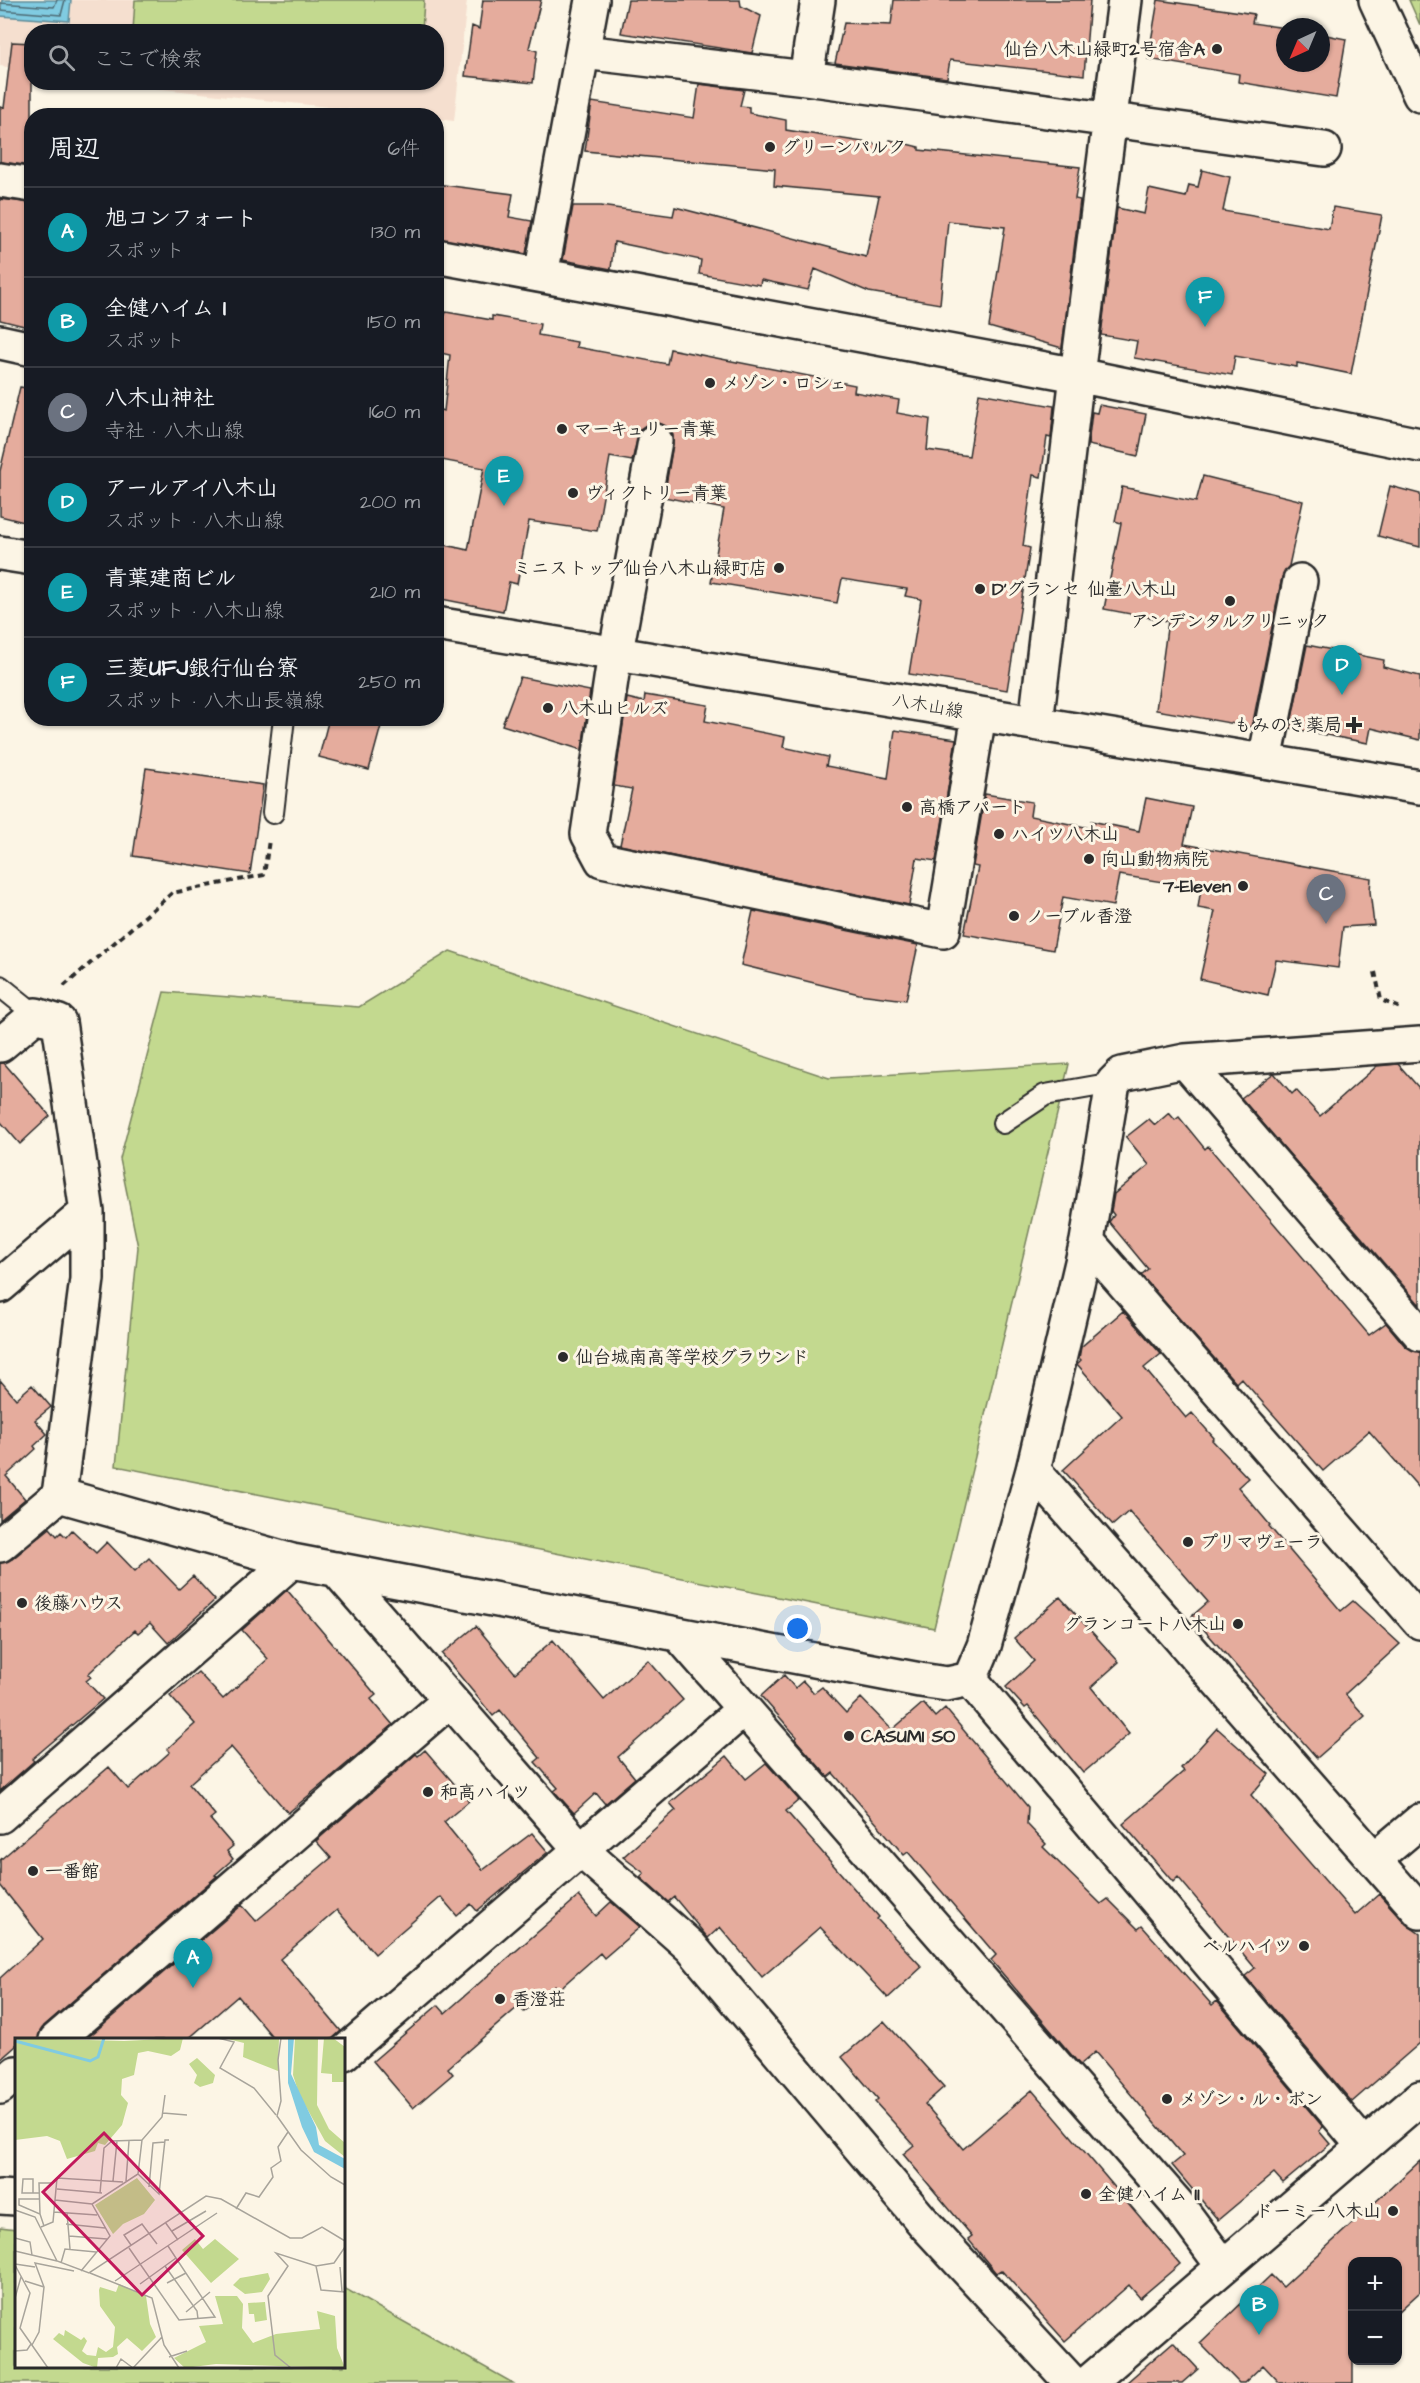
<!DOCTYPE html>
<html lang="ja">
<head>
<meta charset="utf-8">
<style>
  :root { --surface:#171b24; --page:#242831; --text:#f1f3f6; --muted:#9ea1a6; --line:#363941; --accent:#98999b }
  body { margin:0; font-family:"Architects Daughter","Klee One",sans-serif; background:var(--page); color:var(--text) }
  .controls { position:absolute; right:18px; bottom:18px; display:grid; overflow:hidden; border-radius:12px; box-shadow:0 2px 4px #0004 }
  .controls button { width:54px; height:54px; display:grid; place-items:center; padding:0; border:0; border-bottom:2px solid var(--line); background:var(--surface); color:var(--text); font:30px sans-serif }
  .compass { position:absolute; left:1276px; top:18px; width:54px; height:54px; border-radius:50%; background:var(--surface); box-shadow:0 2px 4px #0004; rotate:224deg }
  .you { position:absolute; left:798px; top:1629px; width:21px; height:21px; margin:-15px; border:4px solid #fff; border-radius:50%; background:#1a73e8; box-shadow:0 0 0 9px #1a73e833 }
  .badge { display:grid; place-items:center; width:39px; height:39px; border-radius:50%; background:var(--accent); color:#fff; font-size:20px; font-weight:700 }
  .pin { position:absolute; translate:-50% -50px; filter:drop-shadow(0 2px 3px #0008) }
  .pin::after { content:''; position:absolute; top:32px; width:21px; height:18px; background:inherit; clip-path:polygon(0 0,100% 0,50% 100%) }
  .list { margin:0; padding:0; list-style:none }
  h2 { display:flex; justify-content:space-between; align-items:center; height:78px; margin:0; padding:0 24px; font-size:26px }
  h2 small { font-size:20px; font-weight:400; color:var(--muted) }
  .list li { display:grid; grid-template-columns:39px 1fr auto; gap:18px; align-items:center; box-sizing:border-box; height:90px; padding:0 24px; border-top:2px solid var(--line) }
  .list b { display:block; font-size:22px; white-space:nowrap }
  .list p { margin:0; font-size:20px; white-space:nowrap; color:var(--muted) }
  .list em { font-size:20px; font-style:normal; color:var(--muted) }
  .icon { flex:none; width:33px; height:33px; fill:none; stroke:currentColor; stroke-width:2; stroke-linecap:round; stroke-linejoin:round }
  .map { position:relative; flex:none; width:1420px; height:2383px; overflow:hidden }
  .search { position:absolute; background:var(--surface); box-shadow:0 2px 4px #0004; left:24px; top:24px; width:420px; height:66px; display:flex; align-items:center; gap:15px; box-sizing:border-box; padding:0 21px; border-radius:24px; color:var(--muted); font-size:22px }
  .panel { position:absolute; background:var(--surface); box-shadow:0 2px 4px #0004; left:24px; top:108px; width:420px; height:618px; border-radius:24px }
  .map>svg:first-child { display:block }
  .built { fill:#f5dfcf }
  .green { fill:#c3d98f; stroke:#77825d; stroke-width:1.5 }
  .water { fill:#80cbe1; stroke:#5e8b98; stroke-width:1.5 }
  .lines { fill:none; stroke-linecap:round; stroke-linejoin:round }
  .shore { stroke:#4d6b74; stroke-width:1.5 }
  .building { fill:#e5ac9d; stroke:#2b2b2b; stroke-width:1.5 }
  .lane-casing { stroke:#2b2b2b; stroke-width:24 }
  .street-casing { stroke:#2b2b2b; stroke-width:38 }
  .secondary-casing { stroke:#2b2b2b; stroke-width:38 }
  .path { stroke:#2b2b2b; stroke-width:4; stroke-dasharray:6 4.5; stroke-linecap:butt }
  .lane { stroke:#fcf5e5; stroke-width:20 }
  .street { stroke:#fcf5e5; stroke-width:33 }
  .secondary { stroke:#fcf5e5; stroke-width:33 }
  .poi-dot { fill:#2b2b2b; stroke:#fcf5e5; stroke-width:2 }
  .labels { text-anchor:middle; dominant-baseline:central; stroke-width:6; stroke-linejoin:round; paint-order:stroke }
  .poi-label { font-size:18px; font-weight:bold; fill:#2b2b2b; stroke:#fcf5e5; text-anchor:start }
  .street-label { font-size:18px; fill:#2b2b2b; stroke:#fcf5e5 }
  .inset-river { fill:none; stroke:#80cbe1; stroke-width:3 }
  .inset-road { fill:none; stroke:#a8a49b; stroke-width:1.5 }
  .view { fill:#c2185b; fill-opacity:0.15; stroke:#c2185b; stroke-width:3 }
  .inset-edge { fill:none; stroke:#2b2b2b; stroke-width:3 }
</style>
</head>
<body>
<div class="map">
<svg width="1420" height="2383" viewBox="0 0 1420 2383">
  <rect width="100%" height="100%" fill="#fcf5e5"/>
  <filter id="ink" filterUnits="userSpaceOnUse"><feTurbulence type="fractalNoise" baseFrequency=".0167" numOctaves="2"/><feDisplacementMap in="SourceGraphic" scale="12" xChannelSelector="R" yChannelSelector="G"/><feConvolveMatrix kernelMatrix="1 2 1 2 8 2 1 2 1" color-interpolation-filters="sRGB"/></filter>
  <g filter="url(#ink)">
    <path class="built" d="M0,0H467L454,121L437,119L436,116L403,115L107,83L436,82V32H32L31,70L0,66Z"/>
    <path class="green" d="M135,0H424L422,31H133Z
      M1409,0H1420V25Z
      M450,951L829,1078L1069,1064L934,1628L116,1466L138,1247L120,1159L164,992L359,1007Z
      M0,2227L16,2229V2366H344V2288L513,2383H0Z"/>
    <path class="water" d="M2,0H71L69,21L0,16Z"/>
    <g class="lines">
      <path class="shore" d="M0,3L54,7L57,0
        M0,10L61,15L65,0"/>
    </g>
    <path class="building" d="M483,0H541L529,48L537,51L533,83L465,76L472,26L479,29Z
      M628,0H740L741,6L761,16L752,53L621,33Z
      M894,0H1090L1084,75L950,60L947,78L835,63L844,23L891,25Z
      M1158,0L1254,14L1252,23L1285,28V63H1321V34L1346,39L1336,98L1238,82L1239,74L1148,59Z
      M12,42L32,43V166L0,162V107L4,108Z
      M699,84L744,90L740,106L749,107V113L786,120V130L888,146L890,140L919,147V150L1080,167L1075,199L1080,200L1062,348L989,327L1005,227L948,221L940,304L869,292L815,269L808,290L761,280L760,285L699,274L701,260L614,242L611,269L563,260L573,206H600L673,216L675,207L866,257L879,196L774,186L775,169L585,151L592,102L694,118Z
      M1202,170L1230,177L1223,211L1329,229L1333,207L1382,215L1351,374L1297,363V367L1235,356L1232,375L1134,358L1137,341L1101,335L1117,208L1144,214L1149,189L1186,197L1189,185L1198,187Z
      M436,184L513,194L509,217L532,221L526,254L436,238Z
      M0,199L32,203V328L0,320Z
      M446,312L492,320V316L540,324L538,335L577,342L576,347L667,364L670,349L855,385L854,392L899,400L897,413L930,419L927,450L969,456L979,393L1054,406L1051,438L1047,437L1041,477L1033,475L1023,546L1030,548L1007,690L909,674L921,599L905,596L907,589L842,579L837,603L711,582L724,509L664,497L673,444V435L668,427L658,423L648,424L640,429L632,461L610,457L597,531L529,521L517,584L509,582L503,611L436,598L445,545L468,550L484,468L436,459V409L444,411L450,355L436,352V314L445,315Z
      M20,387L32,389V524L0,516V471Z
      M1099,405L1146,414L1138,456L1088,445L1092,412L1097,413Z
      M1203,476L1303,501L1289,566L1282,577L1252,727L1156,710L1168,621L1104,609L1121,523L1115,521L1122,487L1196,502Z
      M1390,486L1420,494V547L1378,536Z
      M1307,645L1384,660L1383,667L1420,676V740L1371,728L1368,743L1290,728Z
      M520,677L590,691L582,750L502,725Z
      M645,695L708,705L705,721L785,737L783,747L828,757L826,766L888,778L895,730L956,739L936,861L917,858L909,905L620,845L632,789L614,786L627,698L644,702Z
      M329,718H351L381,726L369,770L319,757Z
      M146,768L263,785L250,874L133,856Z
      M985,794L1032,802L1030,816L1090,828L1091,821L1139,831L1146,798L1192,807L1184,844L1371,878L1370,891L1374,925L1343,927L1338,968L1276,960L1268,995L1200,979L1215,911L1198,908L1201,888L1119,875L1113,906L1063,897L1053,950L964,934L978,867L973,866Z
      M753,911L918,945L906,1000L859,994L741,965Z
      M0,1063H4L50,1116L20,1144L0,1121Z
      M1398,1064L1420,1089V1305L1241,1098L1274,1073L1292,1094L1296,1090L1320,1116L1377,1066Z
      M1169,1113L1175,1120L1179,1117L1205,1149L1208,1146L1369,1335L1386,1323L1406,1347L1420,1352V1489L1369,1431L1323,1471L1241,1378L1236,1383L1141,1275L1148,1269L1109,1222L1114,1215L1111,1211L1114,1194L1149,1165L1126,1137L1149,1119L1155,1125Z
      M1123,1311L1161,1354L1144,1368L1186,1418L1192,1413L1214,1438L1212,1440L1248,1478L1238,1487L1270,1525L1269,1526L1341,1611L1353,1601L1400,1644L1345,1694L1365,1716L1317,1758L1192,1616L1208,1602L1129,1511L1113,1525L1063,1470L1122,1416L1077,1364L1081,1360L1079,1358L1081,1347Z
      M0,1380L16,1399L32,1385L51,1407L35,1420L47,1434L34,1446L36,1449L6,1476L25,1499L0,1520Z
      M50,1528L57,1536L61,1532L66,1537L72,1530L96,1553L107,1542L135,1571L149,1558L179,1589L193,1576L215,1600L168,1643L150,1623L138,1633L135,1630L88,1674L91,1677L86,1681L103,1699L32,1759L34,1761L0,1791V1563L12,1559Z
      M287,1590L376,1695L371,1699L393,1725L288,1813L231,1747L189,1784L215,1815L210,1819L233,1846L227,1851L233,1859L215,1875L217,1876L44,2026L38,2040H16V2046L0,2060V1978L43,1939L0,1885V1860L109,1767L128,1789L170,1752L167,1749L195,1724L170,1696L198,1672L223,1699L268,1659L242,1630Z
      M1060,1597L1119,1662L1091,1687L1129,1734L1083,1773L1028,1706L1025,1708L1006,1687L1034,1661L1014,1638Z
      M476,1626L515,1673L553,1640L604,1700L648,1660L683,1700L618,1757L635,1778L605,1804L596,1793L574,1813L554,1791L558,1788L535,1762L540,1758L500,1710L493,1716L442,1654Z
      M784,1675L795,1688L803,1681L814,1693L822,1687L846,1713L861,1698L892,1730L923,1703L935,1717L945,1708L1028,1807L1027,1824L1046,1844L1043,1847L1101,1904L1108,1899L1138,1929L1142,1926L1212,2005L1217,2001L1323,2127L1319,2131L1330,2144L1283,2183L1274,2173L1218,2220L1172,2165L1183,2156L1095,2052L1080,2065L991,1960L996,1955L908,1852L904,1855L833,1773L828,1777L795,1739L797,1737L761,1696Z
      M1217,1728L1269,1774L1251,1795L1355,1915L1379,1894L1406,1924L1420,1934V2043L1352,2102L1245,1976L1255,1968L1178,1877L1173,1882L1123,1824L1184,1771L1181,1768Z
      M425,1750L469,1801L444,1822L483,1870L532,1833L548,1852L477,1911L471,1904L457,1916L441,1897L375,1954L337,1910L280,1959L341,2031L331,2040H275L238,1996L187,2040H85L242,1905L256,1921L331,1858L316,1841L416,1754L418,1756Z
      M727,1756L746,1779L766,1763L799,1800L786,1811L879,1917L877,1919L922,1967L888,1998L820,1927L762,1977L720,1927L708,1938L674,1897L668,1902L640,1877L644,1873L623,1857L676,1810L670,1803Z
      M579,1896L596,1916L611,1902L640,1927L604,1958L600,1953L558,1990L555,1986L524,2012L519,2006L448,2068L453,2074L413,2108L373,2061L438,2005L445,2013Z
      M884,2021L944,2087L925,2104L963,2149L1032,2090L1180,2264L1140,2298L1129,2285L1065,2341L1001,2270L996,2273L968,2239L972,2236L903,2154L914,2145L875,2102L878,2099L842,2057Z
      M1420,2161V2292L1398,2312V2262H1353V2383H1280L1263,2365L1244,2383H1239L1200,2343L1271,2275L1283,2287Z
      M1173,2342L1198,2369L1182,2383H1126Z"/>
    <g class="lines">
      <g class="lane-casing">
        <path id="lane" d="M273,813L284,718
          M0,986L36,1015
          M1003,1123L1045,1095L1113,1083"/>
      </g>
      <g class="street-casing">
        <path id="street" d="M1376,0L1420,95
          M583,52L806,78L1324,149
          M806,78L818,0
          M0,180L32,185
          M436,256L1077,375L1420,445
          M541,275L592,0
          M0,342L32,349
          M655,441L612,673L588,834L602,860L943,931L979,715
          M1036,723L1077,375L1125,0
          M1265,761L1300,581
          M0,1045L36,1015L59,1022L87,1212V1279L59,1495
          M1185,1061L1420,1334
          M1087,1241L1420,1622
          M0,1286L87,1212
          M1033,1470L1420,1912
          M0,1545L59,1495L292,1561L920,1680L947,1684L970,1679L984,1646L1033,1470L1087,1241L1113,1083L1122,1074L1185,1061L1420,1044
          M336,1569L581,1850L691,1947L924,2223L1072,2383
          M681,1637L1177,2204L1223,2266
          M970,1679L1363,2145
          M0,1816L292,1561
          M1375,1859L1420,1821
          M56,2040L449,1701
          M344,2053L744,1709
          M0,2087L16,2073
          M0,2197L16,2198
          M1088,2383L1420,2098"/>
      </g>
      <g class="secondary-casing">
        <path id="secondary" d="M0,553L32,558
          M436,624L1420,787"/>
      </g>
      <path class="path" d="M1375,972L1381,1000L1403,1009
        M64,986L172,893L264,875L269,840"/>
      <use href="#lane" class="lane"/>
      <use href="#street" class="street"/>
      <use href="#secondary" class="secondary"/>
    </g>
  </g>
  <g class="poi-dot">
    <circle cx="1217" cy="49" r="6"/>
    <circle cx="770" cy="147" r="6"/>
    <circle cx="710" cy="383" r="6"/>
    <circle cx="562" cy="429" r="6"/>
    <circle cx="573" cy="493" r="6"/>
    <circle cx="779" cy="568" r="6"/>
    <circle cx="980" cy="589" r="6"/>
    <circle cx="1230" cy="601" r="6"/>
    <circle cx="548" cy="708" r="6"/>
    <path d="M1351 716h6v6h6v6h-6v6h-6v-6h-6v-6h6z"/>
    <circle cx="907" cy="807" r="6"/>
    <circle cx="999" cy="834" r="6"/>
    <circle cx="1089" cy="859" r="6"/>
    <circle cx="1243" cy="886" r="6"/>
    <circle cx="1014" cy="916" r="6"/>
    <circle cx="563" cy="1357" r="6"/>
    <circle cx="1188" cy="1542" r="6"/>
    <circle cx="22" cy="1603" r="6"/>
    <circle cx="1238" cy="1624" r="6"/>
    <circle cx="849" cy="1736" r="6"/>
    <circle cx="428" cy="1792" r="6"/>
    <circle cx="33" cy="1871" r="6"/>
    <circle cx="1304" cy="1946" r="6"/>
    <circle cx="500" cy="1999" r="6"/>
    <circle cx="1167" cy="2099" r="6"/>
    <circle cx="1086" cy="2194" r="6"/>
    <circle cx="1393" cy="2211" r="6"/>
  </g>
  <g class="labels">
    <g class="poi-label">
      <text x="1205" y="49" text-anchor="end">仙台八木山緑町2号宿舎A</text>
      <text x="782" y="147">グリーンパルク</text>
      <text x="722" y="383">メゾン・ロシェ</text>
      <text x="574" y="429">マーキュリー青葉</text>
      <text x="585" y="493">ヴィクトリー青葉</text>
      <text x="767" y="568" text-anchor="end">ミニストップ仙台八木山緑町店</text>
      <text x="992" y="589">D'グランセ 仙臺八木山</text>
      <text x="1230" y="621" text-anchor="middle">アンデンタルクリニック</text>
      <text x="560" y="708">八木山ヒルズ</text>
      <text x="1342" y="725" text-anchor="end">もみのき薬局</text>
      <text x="919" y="807">高橋アパート</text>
      <text x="1011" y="834">ハイツ八木山</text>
      <text x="1101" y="859">向山動物病院</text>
      <text x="1231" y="886" text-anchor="end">7-Eleven</text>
      <text x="1026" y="916">ノーブル香澄</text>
      <text x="575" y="1357">仙台城南高等学校グラウンド</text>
      <text x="1200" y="1542">プリマヴェーラ</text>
      <text x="34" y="1603">後藤ハウス</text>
      <text x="1226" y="1624" text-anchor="end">グランコート八木山</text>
      <text x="861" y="1736">CASUMI SO</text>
      <text x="440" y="1792">和高ハイツ</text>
      <text x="45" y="1871">一番館</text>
      <text x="1292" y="1946" text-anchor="end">ベルハイツ</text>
      <text x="512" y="1999">香澄荘</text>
      <text x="1179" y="2099">メゾン・ル・ボン</text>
      <text x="1098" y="2194">全健ハイム II</text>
      <text x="1381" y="2211" text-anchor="end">ドーミー八木山</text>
    </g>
    <g class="street-label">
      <text transform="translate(928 706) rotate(10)">八木山線</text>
    </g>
  </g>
  <g transform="translate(15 2038)">
    <rect width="330" height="330" fill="#fcf5e5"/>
    <path d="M0,0L109,3L168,0L165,12L156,18L133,13L123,15L119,37L107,41L106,57L113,65L107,87L90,107L83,105L80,113L52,121L45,103L32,98L0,102ZM209,0H264L263,33L228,19L229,5ZM280,0H303L302,67L314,91L330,105V119L310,103L284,56L278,37ZM309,0H318L330,9V44H317V36L306,35ZM182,20L200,37L198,45L185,49L179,45L182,37L174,26ZM122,140L140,162L129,176L108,186L98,196L80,167ZM180,201L188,211L200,201L224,221L196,245L167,212ZM253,235L255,241L247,254L230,256L218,247L225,240ZM104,246L131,258L135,286L141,299L127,313L112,300L102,309L103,316L98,319L83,320L82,330L68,325L38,301L44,295L49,298L50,292L66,302L69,299L72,303L67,313L72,317L81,318L83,309L91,314L98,309L100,289L85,268L84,252L85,249L101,254ZM200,258H222L228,266L227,290L238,305L261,296L305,291L302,273L320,278L322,310L330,330L201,326L170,330L159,320L191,304L184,288L208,286ZM250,264L252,282L240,284L239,276H234L233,265Z" fill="#c3d98f"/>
    <path d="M273,0H279L276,36L301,89L304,107L330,121V131L299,114L287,89L273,45Z" fill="#80cbe1"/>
    <path class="inset-river" d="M0,3L75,23L83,19L89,0"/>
    <path class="inset-road" d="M203,0L219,4L205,30L239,50L261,77M266,0L263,22L266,63L262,78L286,112L316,139L330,147M148,75L172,77M123,136L144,156L150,102H154M98,143L102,103M111,143L114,103M134,149L138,105L150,104M42,151L87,155M18,155V141H8L7,155H25M85,155L89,110L97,103L127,102M25,161H4V167L25,176L29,188M40,162L77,166M221,171L231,155L244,159L258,139L256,130L266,123L263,109L273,94M0,172L20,179L42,223L74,235L191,158L206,161L275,200H287L307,189L330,203M39,174L82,177M52,175L55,211M25,176L24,145H37L42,140M150,184L163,202M51,186L90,190M26,189L38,184L42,140L108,144M157,193L191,173M54,198L92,201M0,200L15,204L17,217M116,207L109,197L127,186L142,206M114,210L164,282L200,279L153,208M0,213L42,223M46,225L50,211L81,214M0,226L20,229M0,227L15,255L5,290L33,330M150,228L182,273L183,281M301,228L306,252L330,254M325,229L327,253M66,233L95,198L77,166L123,136L127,102L147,79L150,57M75,235L137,260L149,307L164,330M10,243L29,249M100,243L202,175M152,245L171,235M125,246L161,220M0,260L6,239M171,274L195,254M17,307L24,294L29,249L20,225L59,233M0,313L12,312L16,306M154,319L172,313M101,330L106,321L118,330M118,330L147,299M276,330L260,317L253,258L273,228L261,215L301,228L319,225L330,209"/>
    <path class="view" d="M89,95L188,198L127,257L28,154Z"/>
    <rect width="330" height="330" class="inset-edge"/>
  </g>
</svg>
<div class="controls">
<button>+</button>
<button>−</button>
</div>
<svg class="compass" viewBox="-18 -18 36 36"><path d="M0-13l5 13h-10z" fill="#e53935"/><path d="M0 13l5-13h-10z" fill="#9ea1a6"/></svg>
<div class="you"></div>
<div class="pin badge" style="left:193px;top:1988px;background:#0f9aa8">A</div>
<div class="pin badge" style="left:1259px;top:2335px;background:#0f9aa8">B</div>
<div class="pin badge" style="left:1326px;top:924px;background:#6b7280">C</div>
<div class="pin badge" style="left:1342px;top:695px;background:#0f9aa8">D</div>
<div class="pin badge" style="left:504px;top:506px;background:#0f9aa8">E</div>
<div class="pin badge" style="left:1205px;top:327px;background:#0f9aa8">F</div>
<div class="search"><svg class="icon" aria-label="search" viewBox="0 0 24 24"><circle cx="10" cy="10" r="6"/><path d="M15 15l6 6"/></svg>ここで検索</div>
<section class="panel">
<h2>周辺<small>6件</small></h2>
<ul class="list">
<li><span class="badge" style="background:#0f9aa8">A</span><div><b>旭コンフォート</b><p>スポット</p></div><em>130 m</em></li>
<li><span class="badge" style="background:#0f9aa8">B</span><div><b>全健ハイム I</b><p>スポット</p></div><em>150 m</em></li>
<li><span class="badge" style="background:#6b7280">C</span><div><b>八木山神社</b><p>寺社 · 八木山線</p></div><em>160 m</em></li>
<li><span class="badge" style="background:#0f9aa8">D</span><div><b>アールアイ八木山</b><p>スポット · 八木山線</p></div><em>200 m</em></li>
<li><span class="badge" style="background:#0f9aa8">E</span><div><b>青葉建商ビル</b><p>スポット · 八木山線</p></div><em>210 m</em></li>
<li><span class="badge" style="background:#0f9aa8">F</span><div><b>三菱UFJ銀行仙台寮</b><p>スポット · 八木山長嶺線</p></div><em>250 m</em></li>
</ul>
</section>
</div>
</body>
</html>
